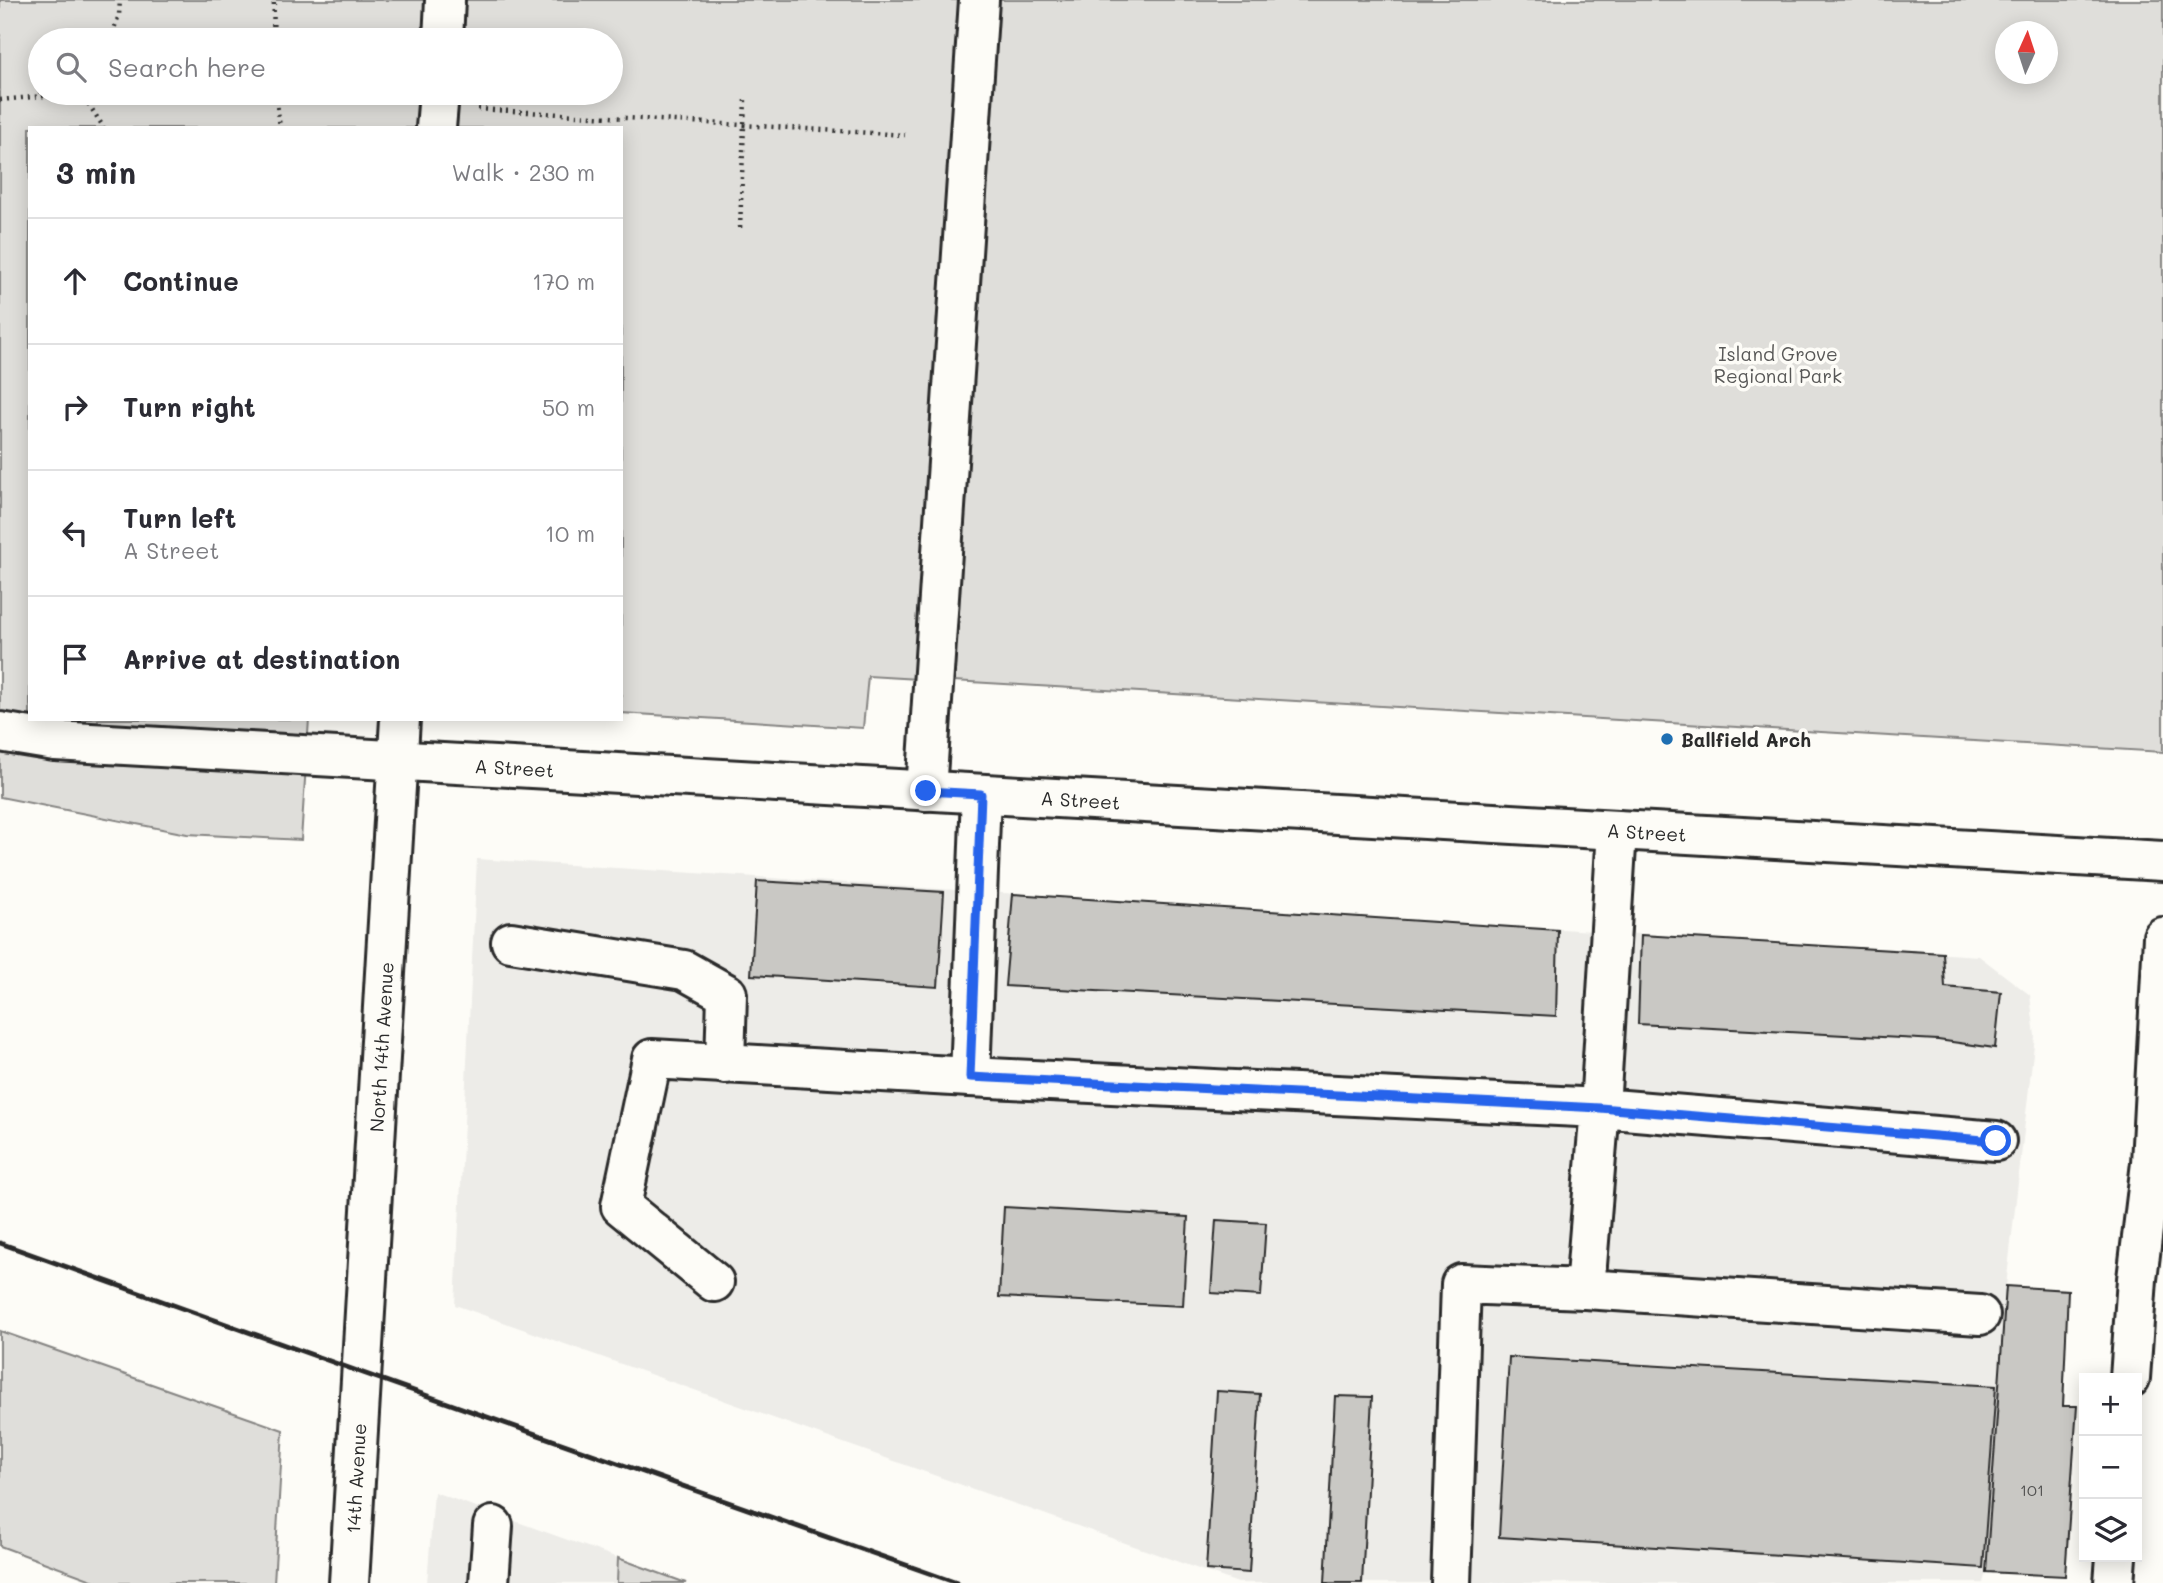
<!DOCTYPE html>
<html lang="en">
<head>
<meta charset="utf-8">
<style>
  :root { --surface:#fff; --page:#f2f2f3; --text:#2b2b33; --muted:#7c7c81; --line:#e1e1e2 }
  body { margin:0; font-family:Mali,sans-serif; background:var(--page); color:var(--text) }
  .controls { position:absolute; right:21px; bottom:21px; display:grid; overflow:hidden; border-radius:0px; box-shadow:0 4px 18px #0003 }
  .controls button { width:63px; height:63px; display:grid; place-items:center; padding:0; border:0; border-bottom:2px solid var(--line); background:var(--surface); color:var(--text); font:35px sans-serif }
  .compass { position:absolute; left:1995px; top:21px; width:63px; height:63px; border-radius:50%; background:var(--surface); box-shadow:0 4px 18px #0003; rotate:3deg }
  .stop { position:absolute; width:21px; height:21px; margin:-16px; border:5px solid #2563eb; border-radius:50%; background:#fff }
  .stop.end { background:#2563eb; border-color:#fff; box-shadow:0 2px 7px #0008 }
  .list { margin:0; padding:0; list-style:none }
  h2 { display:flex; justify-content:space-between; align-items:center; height:91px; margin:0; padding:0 28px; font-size:30px }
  h2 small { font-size:23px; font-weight:400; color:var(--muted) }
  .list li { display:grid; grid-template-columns:46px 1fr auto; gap:21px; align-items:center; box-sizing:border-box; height:126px; padding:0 28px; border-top:2px solid var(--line) }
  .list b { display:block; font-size:26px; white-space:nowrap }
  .list p { margin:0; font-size:23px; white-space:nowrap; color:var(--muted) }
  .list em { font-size:23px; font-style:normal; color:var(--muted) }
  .icon { flex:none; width:38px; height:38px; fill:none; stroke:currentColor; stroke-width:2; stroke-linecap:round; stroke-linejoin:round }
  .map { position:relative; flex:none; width:2163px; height:1583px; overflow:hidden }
  .search { position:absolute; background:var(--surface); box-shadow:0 4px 18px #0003; left:28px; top:28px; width:595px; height:77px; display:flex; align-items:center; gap:18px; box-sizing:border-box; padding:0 24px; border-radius:38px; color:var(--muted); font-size:26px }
  .panel { position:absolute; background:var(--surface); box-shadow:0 4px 18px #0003; left:28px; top:126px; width:595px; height:595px; border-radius:0px }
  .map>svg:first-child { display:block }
  .built { fill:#edece8 }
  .green { fill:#dfdeda; stroke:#858482; stroke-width:2; fill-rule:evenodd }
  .building { fill:#c9c8c4; stroke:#2b2b2b; stroke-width:2 }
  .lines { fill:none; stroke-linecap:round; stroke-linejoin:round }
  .minor-casing { stroke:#2b2b2b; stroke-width:44 }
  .path { stroke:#2b2b2b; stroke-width:4.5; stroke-dasharray:2 5; stroke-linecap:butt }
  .minor { stroke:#fdfcf7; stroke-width:38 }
  .rail { stroke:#2b2b2b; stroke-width:5 }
  .route { stroke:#2563eb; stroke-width:9 }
  .poi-dot { fill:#1f6fb2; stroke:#fdfcf7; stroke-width:2.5 }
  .labels { text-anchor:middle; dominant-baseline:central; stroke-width:7; stroke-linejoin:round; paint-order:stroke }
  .number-label { font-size:16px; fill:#525251 }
  .park-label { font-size:19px; fill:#585857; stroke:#fdfcf7 }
  .poi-label { font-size:19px; font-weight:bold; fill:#2b2b2b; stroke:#fdfcf7; text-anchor:start }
  .street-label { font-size:19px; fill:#2b2b2b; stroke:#fdfcf7 }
</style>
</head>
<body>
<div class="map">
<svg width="2163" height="1583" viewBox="0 0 2163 1583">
  <rect width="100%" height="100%" fill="#fdfcf7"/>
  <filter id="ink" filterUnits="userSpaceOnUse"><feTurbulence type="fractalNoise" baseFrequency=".0143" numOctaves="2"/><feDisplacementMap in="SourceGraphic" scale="14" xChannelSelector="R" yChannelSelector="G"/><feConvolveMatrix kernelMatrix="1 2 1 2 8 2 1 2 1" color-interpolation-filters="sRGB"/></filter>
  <g filter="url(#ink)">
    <path class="built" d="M477,859L1979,956L2030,995L2035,1036L2006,1286L1986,1572L1983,1583H1238L455,1305Z
      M434,1492L618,1558L617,1583H427Z"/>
    <path class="green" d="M0,0H2163V752L868,676L863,728L621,713V128H30V719H309L301,840L187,834L0,797ZM2006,32H2048V74H2006ZM40,40H611V93H40Z
      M0,1331L283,1430L274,1583H100L0,1546Z
      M618,1558L686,1583H617Z"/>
    <path class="building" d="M757,881L944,892L938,987L751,975Z
      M1013,894L1558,930L1556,1016L1005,986Z
      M1641,935L1943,953L1945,987L2001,992L1995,1048L1938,1040L1638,1024Z
      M1004,1207L1188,1217L1183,1306L999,1297Z
      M1216,1220L1266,1223L1261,1296L1211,1293Z
      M2006,1286L2068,1290L2063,1406H2077L2065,1576L1986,1572Z
      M1509,1357L1996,1386L1983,1568L1499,1537Z
      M1217,1391L1260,1394L1249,1573L1206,1570Z
      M1335,1396L1372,1397L1362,1583H1325Z"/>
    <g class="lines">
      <g class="minor-casing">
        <g id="minor">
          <path d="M443,40L445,0"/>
          <path d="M436,128L439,93"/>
          <path id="s1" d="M0,732L55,741L2163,861"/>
          <path d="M926,791L979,0"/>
          <path d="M981,794L970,1077L1600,1108L1585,1289L1980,1315"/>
          <path d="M1617,830L1600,1108L1996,1141"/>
          <path d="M511,942L684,970L727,994L725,1064"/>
          <path d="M714,1282L621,1206L652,1059L970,1077"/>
          <path d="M2130,1378L2137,1279L2151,1163L2163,937"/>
          <path id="s2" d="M349,1583L400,719"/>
          <path d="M489,1583L493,1526"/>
          <path d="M1451,1583L1461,1284L1585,1289"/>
          <path d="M2114,1583L2116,1557"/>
        </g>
      </g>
      <path class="path" d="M110,40L119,15L120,0
        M273,40L274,0
        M276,93L280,128
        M0,100L65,94L88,103L104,128
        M478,109L905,135
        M740,228L745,99"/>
      <use href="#minor" class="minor"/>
      <path class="rail" d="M0,1243L363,1373L957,1583"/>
    </g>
  </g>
  <g class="lines" filter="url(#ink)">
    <path class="route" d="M926,791L981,794L970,1077L1600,1108L1996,1141"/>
  </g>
  <circle class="poi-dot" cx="1667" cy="739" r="7"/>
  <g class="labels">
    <g class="number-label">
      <text x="2032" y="1489">101</text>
    </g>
    <g class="park-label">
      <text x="1778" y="353">Island Grove<tspan x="1778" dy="22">Regional Park</tspan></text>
    </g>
    <g class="poi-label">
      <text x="1681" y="739">Ballfield Arch</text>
    </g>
    <g class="street-label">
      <text stroke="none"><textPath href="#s1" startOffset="516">A Street</textPath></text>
      <text stroke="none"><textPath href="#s1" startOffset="1083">A Street</textPath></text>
      <text stroke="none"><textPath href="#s1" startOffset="1650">A Street</textPath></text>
      <text stroke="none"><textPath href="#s2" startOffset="537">North 14th Avenue</textPath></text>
      <text stroke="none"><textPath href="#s2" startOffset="105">14th Avenue</textPath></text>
    </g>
  </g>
</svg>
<div class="controls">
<button>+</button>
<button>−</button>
<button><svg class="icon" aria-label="layers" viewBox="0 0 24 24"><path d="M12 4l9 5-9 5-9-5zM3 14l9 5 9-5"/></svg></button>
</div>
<svg class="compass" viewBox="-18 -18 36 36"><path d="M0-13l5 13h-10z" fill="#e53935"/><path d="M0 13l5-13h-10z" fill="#7c7c81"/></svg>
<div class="stop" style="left:1996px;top:1141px"></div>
<div class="stop end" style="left:926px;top:791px"></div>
<div class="search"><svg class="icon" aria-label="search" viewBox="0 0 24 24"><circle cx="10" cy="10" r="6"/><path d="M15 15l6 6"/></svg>Search here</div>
<section class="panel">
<h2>3 min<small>Walk · 230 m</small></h2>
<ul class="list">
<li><svg class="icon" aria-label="ahead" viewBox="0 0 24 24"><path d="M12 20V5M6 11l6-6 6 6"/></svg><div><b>Continue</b></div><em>170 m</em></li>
<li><svg class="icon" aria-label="right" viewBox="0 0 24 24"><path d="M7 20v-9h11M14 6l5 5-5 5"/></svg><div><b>Turn right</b></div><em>50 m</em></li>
<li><svg class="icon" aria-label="left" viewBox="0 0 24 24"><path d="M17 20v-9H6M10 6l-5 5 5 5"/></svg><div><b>Turn left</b><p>A Street</p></div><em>10 m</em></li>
<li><svg class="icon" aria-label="arrive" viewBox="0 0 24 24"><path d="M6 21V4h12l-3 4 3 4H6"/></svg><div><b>Arrive at destination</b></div></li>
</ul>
</section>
</div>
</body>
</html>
